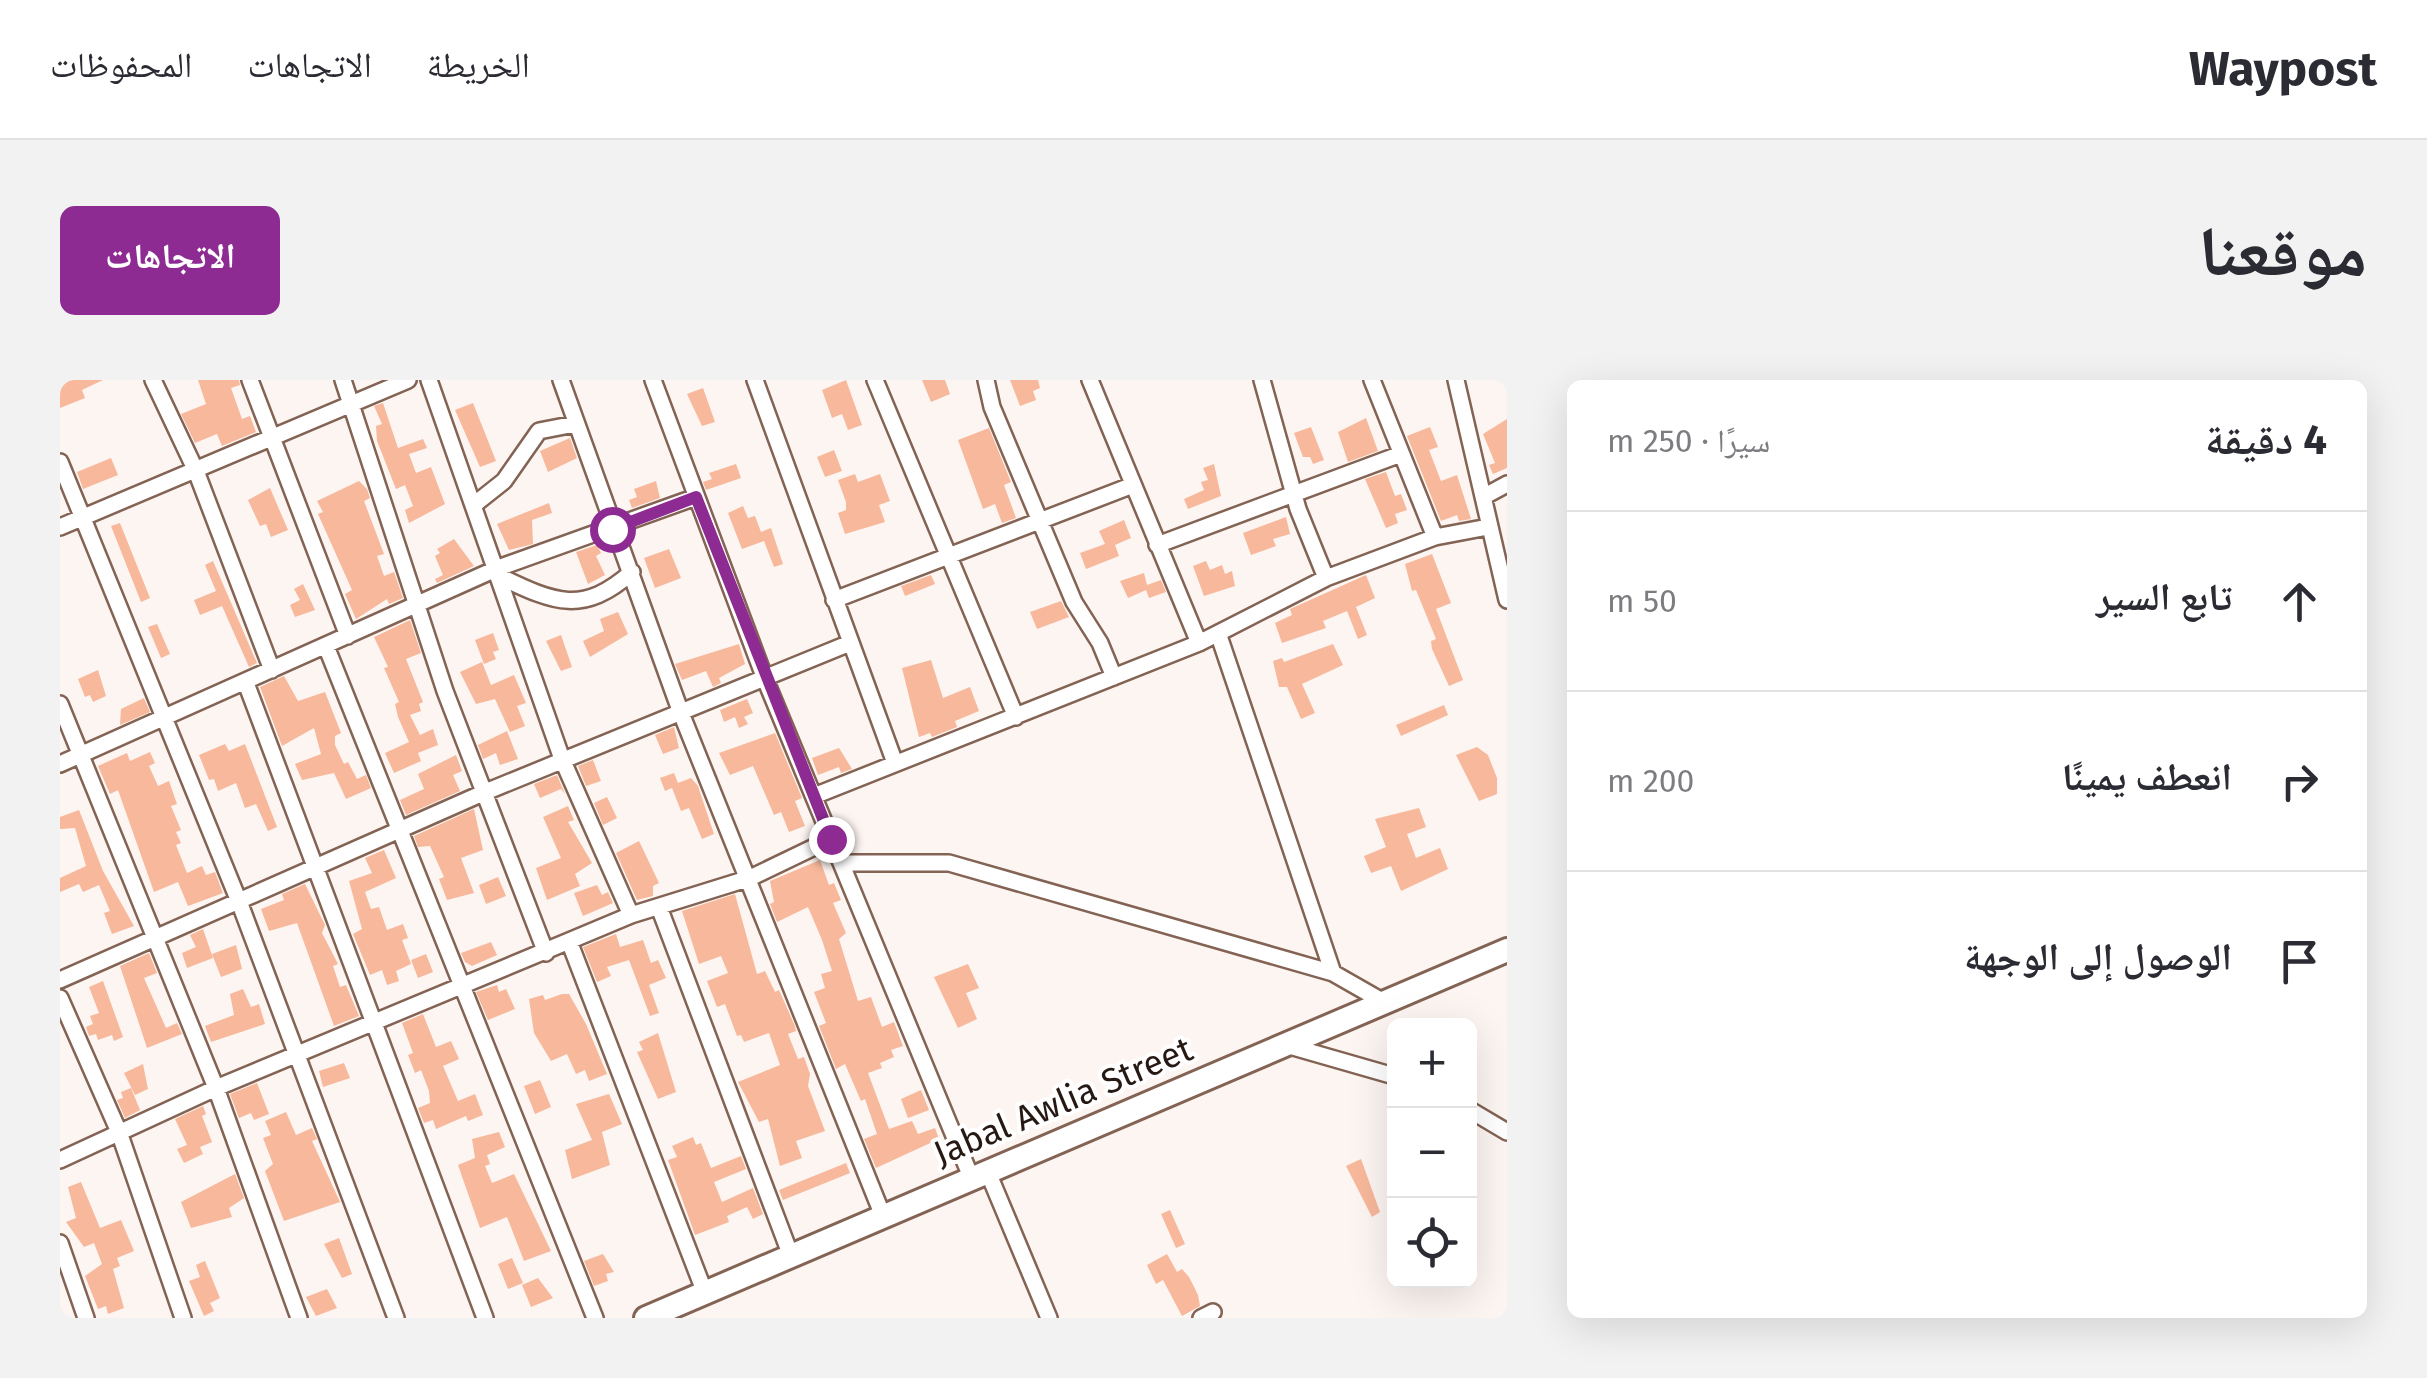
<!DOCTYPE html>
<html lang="ar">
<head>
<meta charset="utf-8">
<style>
  :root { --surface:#fff; --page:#f2f2f3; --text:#2b2b33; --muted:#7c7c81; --line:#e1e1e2; --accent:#8d2b93 }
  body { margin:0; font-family:"Fira Sans","Noto Naskh Arabic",sans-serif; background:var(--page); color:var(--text); direction:rtl }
  .controls { position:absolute; right:30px; bottom:30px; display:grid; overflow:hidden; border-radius:15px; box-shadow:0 10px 40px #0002 }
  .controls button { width:90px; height:90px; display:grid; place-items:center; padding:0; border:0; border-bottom:2px solid var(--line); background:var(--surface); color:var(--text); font:50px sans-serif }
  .stop { position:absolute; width:30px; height:30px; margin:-22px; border:8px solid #8d2b93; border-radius:50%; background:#fff }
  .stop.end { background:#8d2b93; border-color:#fff; box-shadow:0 2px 10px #0008 }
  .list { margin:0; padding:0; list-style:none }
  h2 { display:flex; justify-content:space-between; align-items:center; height:130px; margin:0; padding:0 40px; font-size:42px }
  h2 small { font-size:32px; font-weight:400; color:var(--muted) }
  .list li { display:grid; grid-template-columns:65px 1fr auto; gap:30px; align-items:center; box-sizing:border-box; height:180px; padding:0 40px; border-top:2px solid var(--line) }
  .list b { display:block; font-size:38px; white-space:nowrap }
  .list em { font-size:32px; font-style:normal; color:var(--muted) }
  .icon { flex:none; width:55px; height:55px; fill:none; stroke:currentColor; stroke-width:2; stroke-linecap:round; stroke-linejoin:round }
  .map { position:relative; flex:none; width:1447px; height:938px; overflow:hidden; direction:ltr; border-radius:15px }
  header { display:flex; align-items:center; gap:60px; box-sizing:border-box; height:140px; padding:0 50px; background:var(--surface); border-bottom:2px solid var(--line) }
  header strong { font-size:48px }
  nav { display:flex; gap:55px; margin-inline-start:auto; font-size:35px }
  .intro { display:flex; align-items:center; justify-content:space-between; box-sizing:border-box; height:240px; padding:0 60px }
  h1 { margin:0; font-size:70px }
  .button { padding:25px 45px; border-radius:15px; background:var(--accent); color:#fff; font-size:35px; font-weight:700 }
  main { display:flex; gap:60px; padding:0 60px }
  aside { flex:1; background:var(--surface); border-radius:15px; box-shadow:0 10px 40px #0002 }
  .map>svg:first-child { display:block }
  .building { fill:#f7b89b }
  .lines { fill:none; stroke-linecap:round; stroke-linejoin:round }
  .minor-casing { stroke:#836354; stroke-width:20 }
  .highway-casing { stroke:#836354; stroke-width:28 }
  .minor { stroke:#fff; stroke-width:15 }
  .highway { stroke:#fff; stroke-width:22 }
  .route { stroke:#8d2b93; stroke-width:12 }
  .labels { text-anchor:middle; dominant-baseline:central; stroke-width:8; stroke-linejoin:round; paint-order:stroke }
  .street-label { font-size:35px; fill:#261913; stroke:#fff }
</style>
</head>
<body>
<header>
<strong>Waypost</strong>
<nav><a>الخريطة</a><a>الاتجاهات</a><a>المحفوظات</a></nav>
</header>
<div class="intro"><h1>موقعنا</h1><a class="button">الاتجاهات</a></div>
<main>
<aside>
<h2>4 دقيقة<small>سيرًا · 250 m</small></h2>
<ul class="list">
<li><svg class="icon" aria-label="ahead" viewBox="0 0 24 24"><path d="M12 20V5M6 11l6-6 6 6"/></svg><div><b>تابع السير</b></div><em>50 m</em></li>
<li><svg class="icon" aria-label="right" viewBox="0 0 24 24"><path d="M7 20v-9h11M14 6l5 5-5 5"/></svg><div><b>انعطف يمينًا</b></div><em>200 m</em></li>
<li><svg class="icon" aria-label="arrive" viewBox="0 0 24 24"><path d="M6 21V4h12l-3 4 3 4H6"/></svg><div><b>الوصول إلى الوجهة</b></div></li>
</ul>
</aside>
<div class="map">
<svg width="1447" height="938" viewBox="0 0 1447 938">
  <rect width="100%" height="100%" fill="#fdf5f1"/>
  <path class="building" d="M0,0H43L22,10L25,18L0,28Z
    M138,0H179L180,5L171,8L182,39L190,36L196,52L162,66L157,54L135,63L121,34L146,24Z
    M786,0L802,45L788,50L782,34L772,38L762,10Z
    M862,0H885L890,14L871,22Z
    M950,0H978L980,8L973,11L976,20L960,26Z
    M643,8L655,42L642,46L627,14Z
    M323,23L338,68L363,59L367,68L349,74L356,93L371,87L385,124L349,143L345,130L353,126L345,105L336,109L317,61L316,46L322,44L314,26Z
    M413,23L436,81L420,87L395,30Z
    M1306,38L1318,71L1288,82L1278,52Z
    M1447,39V88L1433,94L1429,85L1435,83L1423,54Z
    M1251,47L1264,80L1253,84L1250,77H1243L1234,53Z
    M1370,47L1378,67L1369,70L1381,101L1397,95L1411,139L1399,141L1397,135L1381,141L1347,56Z
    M929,48L951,102L944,105L956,138L942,143L935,124L923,129L898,60Z
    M510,58L517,78L488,92L480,71Z
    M774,70L782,91L765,97L757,77Z
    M51,78L58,95L23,109L17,92Z
    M676,84L681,98L646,110L643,102L652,99L649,93Z
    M1154,84L1161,116L1128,129L1124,119L1144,110L1141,102L1148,100L1143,88Z
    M1326,92L1335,116L1341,114L1347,130L1335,134L1338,143L1326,148L1305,99Z
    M795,94L798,102L820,94L830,121L819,125L825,142L785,154L778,133L786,130V122L778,100Z
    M299,101L307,109L310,118L304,121L324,174L317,176L324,196L334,192L343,218L329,224L327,219L296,239L285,214L292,210L258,134L263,132L257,121Z
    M596,101L600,118L572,128L569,120L577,117L574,109Z
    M210,108L228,150L211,157L206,144L200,146L188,120Z
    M489,123L492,133L472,140L473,164L449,170L437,144Z
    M683,126L688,138L695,136L701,152L711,148L723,184L714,187L704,161L682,169L668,133Z
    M1226,137L1230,154L1213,159L1216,166L1191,175L1183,153Z
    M1064,140L1071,158L1055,165L1059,176L1026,189L1020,173L1045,164L1039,151Z
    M60,143L90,218L81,222L51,146Z
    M394,159L414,186L377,203L375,199L383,195L375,176L380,173L377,169Z
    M537,165L541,173L536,176L545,195L528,204L516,172Z
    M609,169L621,198L595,208L584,178Z
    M1372,174L1391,223L1376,229L1403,300L1389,306L1372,269L1371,261L1376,259L1356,210L1352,211L1345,184Z
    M153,181L197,283L189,287L162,226L140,235L134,220L156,211L145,185Z
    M1146,181L1150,190L1162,185L1165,194L1172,191L1175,206L1144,216L1133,186Z
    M1084,193L1087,205L1101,200L1106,212L1089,218L1086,210L1068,218L1060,201Z
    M871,195L875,204L845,216L841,206Z
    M1306,195L1315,218L1296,227L1307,255L1298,259L1287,231L1263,241L1266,248L1222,263L1215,243L1232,235L1230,229Z
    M243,204L255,230L235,237L230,225L240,220L234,209Z
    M1001,221L1009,237L977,249L970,232Z
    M558,232L568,254L530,277L523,261L544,251L540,239Z
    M350,240L361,273L346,279L363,322L359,324L361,331L350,335L360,355L373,349L378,365L358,373L361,381L334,393L325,373L349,362L338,337L335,324L339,322L324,288L328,287L314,257Z
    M97,244L110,274L101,278L88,247Z
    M433,253L439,270L433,272L436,279L424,284L415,260Z
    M501,255L512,287L501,291L486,261Z
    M679,264L685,284L659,298L661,303L653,307L646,291L622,300L615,284Z
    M1273,264L1283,285L1242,304L1255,333L1241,339L1227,307H1219L1213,281L1222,278L1224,282Z
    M871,280L883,318L910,307L919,331L895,341L897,347L872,357L870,353L859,357L842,288Z
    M422,282L431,305L454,295L466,323L457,326L465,346L450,352L435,319L416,324L400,292Z
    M38,290L46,316L33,322L30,315L25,317L18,299Z
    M224,296L238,321L265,312L281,353L275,356V365L284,384L288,382L297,399L306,395L311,408L286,419L274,393L242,400L235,384L261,374L254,348L222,366L200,307Z
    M84,318L90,332L60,345L61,329Z
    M687,319L693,333L684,337L688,344L679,348L675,337L664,342L660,330Z
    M1384,325L1388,335L1341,356L1336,345Z
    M614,347L619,368L603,374L595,355Z
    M447,351L458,379L440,385L436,373L423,379L418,365Z
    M715,353L742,418L735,421L745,446L729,452L721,432L714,435L693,386L670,395L659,373Z
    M165,364L169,371L185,364L217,447L208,451L196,424L185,428L176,403L158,411L154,399L149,400L139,375Z
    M1417,367L1428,375L1437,398V414L1419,421L1396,375Z
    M779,368L792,389L781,393L779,387L758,395L752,378Z
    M90,372L95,383L89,386L98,406L109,401L117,424L111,426L121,450L116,452L121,463L116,465L127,493L142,486L146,495L155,492L163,513L128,526L118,502L94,512L58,410L50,414L38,386L67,373L70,381Z
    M396,375L402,391L393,395L400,411L346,435L340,420L364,409L358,394Z
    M533,380L541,401L526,406L518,386Z
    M614,393L618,403L631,398L638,406L654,454L642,459L629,428L621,431L612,408L605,411L600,398Z
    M497,395L505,414L501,409L480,418L474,404Z
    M547,417L557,438L543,445L534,423Z
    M508,426L514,440L508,442L532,483L515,494L520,506L487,520L476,488L501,478L483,437Z
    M1359,428L1366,447L1347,454L1356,478L1380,468L1388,489L1341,511L1331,486L1311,493L1304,476L1326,467L1315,439Z
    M414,429L423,470L401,478L414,513L387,520L379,499L384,497L370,466L358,467L354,456Z
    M19,430L43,491L74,546L52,554L44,533L50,531L39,505L23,512L19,504L0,512V498L26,486L15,448L0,449V437Z
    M579,461L599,503L593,506V516L577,520L556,473Z
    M324,470L336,498L305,512L311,529L319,527L327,550L343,544L348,558L342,560L351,584L336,591L339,601L327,605L322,590L310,595L293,554L302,549L289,501L312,493L305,478Z
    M760,480L769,505L774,503L781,520L773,523L786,553L779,559L798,621L811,617L822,647L834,642L843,666L831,670L834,677L820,683L822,688L808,693L829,749L852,741L858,754L875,748L879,759L816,788L804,759L817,754L805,719L801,721L785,684L776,689L759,646L766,643L754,612L765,608L761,594L772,591L762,560L748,527L717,542L710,524L714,522L710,501Z
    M438,497L446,516L426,524L419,505Z
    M245,504L265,545L262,553L278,584L273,586L280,607L286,605L299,636L274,646L237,543L209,551L201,529L224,520L222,514Z
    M537,505L542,515L548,512L553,523L523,536L514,513Z
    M675,514L697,594L705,591L715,612L719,610L735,646L736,651L728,654L738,679L744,677L750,694L748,706L765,751L736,761L742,778L720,786L708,739L699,742L678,702L720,685L709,653L684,662L681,655L677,656L665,624L657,627L647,601L668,593L661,576L639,584L622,531Z
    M143,549L153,578L127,588L122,573L136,567L130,555Z
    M556,554L560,567L583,560L591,583L598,580L606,598L589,605L599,633L590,636L569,580L547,587L551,596L537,602L523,567Z
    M431,562L437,575L412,586L405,582L401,573Z
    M176,565L182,589L161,597L152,574Z
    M89,573L97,593L84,598L106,648L117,643L122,654L87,668L60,586Z
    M366,574L373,592L358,598L351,580Z
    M908,584L919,608L906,613L917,639L898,648L874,597Z
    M43,601L63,657L54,661L52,655L38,660L36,654L29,656L26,647L33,644L30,636L39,633L29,607Z
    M437,605L439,612L446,609L455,629L428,640L416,612Z
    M183,609L191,627L199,624L205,644L151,662L145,646L174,635L170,614Z
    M502,614H509L526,644L547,694L529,701L525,690L516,694L507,674L491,681L474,653L469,619L483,615L485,620Z
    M363,634L376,667L391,661L399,679L383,686L398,721L415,714L423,735L408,741L406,736L376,749L373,740L364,743L358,728L370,723L369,711L361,690L355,693L348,675L353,673L342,643Z
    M598,653L616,712L598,719L577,672L583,670L579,662Z
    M284,683L290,698L263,707L259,691Z
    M83,684L88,709L75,715L64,693Z
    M480,700L491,727L475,734L464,706Z
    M197,703L209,734L194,740L191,733L179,738L170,714Z
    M71,708L80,730L65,738L57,720L63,718L61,712Z
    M861,710L869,730L848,738L841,719Z
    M549,714L562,744L542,752L550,785L512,799L505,770L532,760L516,724Z
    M143,726L146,734L142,736L152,762L140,767L143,774L124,783L117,769L127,765L115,739Z
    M226,732L236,755L252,748L257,759L252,761L280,822L224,841L205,791L213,784L203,758L211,755L205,741Z
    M439,752L445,767L427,775L430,784L425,786L432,803L454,794L491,871L464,881L447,837L420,848L398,785L415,778L412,759Z
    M633,757L636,765L641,763L651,788L681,776L686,789L654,802L662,822L693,808L703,834L693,839L687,827L667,836L669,842L635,855L608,780L617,777L612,766Z
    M1301,779L1320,832L1312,837L1286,786Z
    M786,783L790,793L723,820L719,810Z
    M175,794L184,818L169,828L172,837L131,848L121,822Z
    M21,802L40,848L61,840L74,871L57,878L60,886L53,889L64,928L48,934L46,926L38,929L25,896L42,884L34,863L24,867L6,842L16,838L8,807Z
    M1110,830L1125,864L1116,868L1101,834Z
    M279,858L292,894L282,898L264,864Z
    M543,874L554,892L546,894L548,901L534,906L524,881Z
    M1107,874L1117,892L1122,889L1129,897L1138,915L1140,926L1122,936L1103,900L1096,904L1087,885Z
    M452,878L463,903L448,909L438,884Z
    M145,881L160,918L150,923L154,931L144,936L129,901L140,897L136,885Z
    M478,898L493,918L471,927L462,905Z
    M267,909L277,928L256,936L246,917Z"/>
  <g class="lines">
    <g class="minor-casing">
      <path id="minor" d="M93,0L136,91L212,290
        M190,0L288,256
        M283,0L385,311L486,573
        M369,0L502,379L571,535
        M501,0L621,333L823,836
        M593,0L705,299L911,797
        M695,0L835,383
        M815,0L956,337
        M926,0L932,27L1014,222L1040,263L1054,297
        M1030,0L1139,263
        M1202,0L1238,129L1266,198
        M1312,0L1375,157
        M1396,0L1447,220
        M0,82L180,524L336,938
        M1425,116L1447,104
        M415,124L444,101L479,51L515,44
        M0,147L348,0
        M1097,165L1341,74
        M441,197C495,223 523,235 572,192
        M774,220L1073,105
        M1158,253L1273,593
        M266,266L535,938
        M186,303L425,938
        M0,324L156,708L239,938
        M0,384L438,188L636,117
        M754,416L1139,263L1266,198L1375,157L1428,147
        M782,483H889L1273,593L1322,621
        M599,527L731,876
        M509,561L645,913
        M0,600L423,413L790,263
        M0,618L59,752L123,938
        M1226,665L1334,696
        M1410,730L1447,752
        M0,780L156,708L509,561L571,535L690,498L771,459
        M927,790L989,938
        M0,863L26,938
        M1141,938L1153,932"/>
    </g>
    <g class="highway-casing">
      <path id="highway" d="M586,938L1447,570"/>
    </g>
    <use href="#minor" class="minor"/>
    <use href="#highway" class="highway"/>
  </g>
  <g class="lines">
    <path class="route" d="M552,149L636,117L771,459"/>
  </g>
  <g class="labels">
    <g class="street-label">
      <text transform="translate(1003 721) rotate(-23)">Jabal Awlia Street</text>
    </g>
  </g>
</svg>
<div class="controls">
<button>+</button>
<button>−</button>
<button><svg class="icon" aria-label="locate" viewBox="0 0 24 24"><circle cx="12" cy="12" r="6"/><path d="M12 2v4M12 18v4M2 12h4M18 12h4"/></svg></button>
</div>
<div class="stop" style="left:552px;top:149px"></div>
<div class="stop end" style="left:771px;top:459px"></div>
</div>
</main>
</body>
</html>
